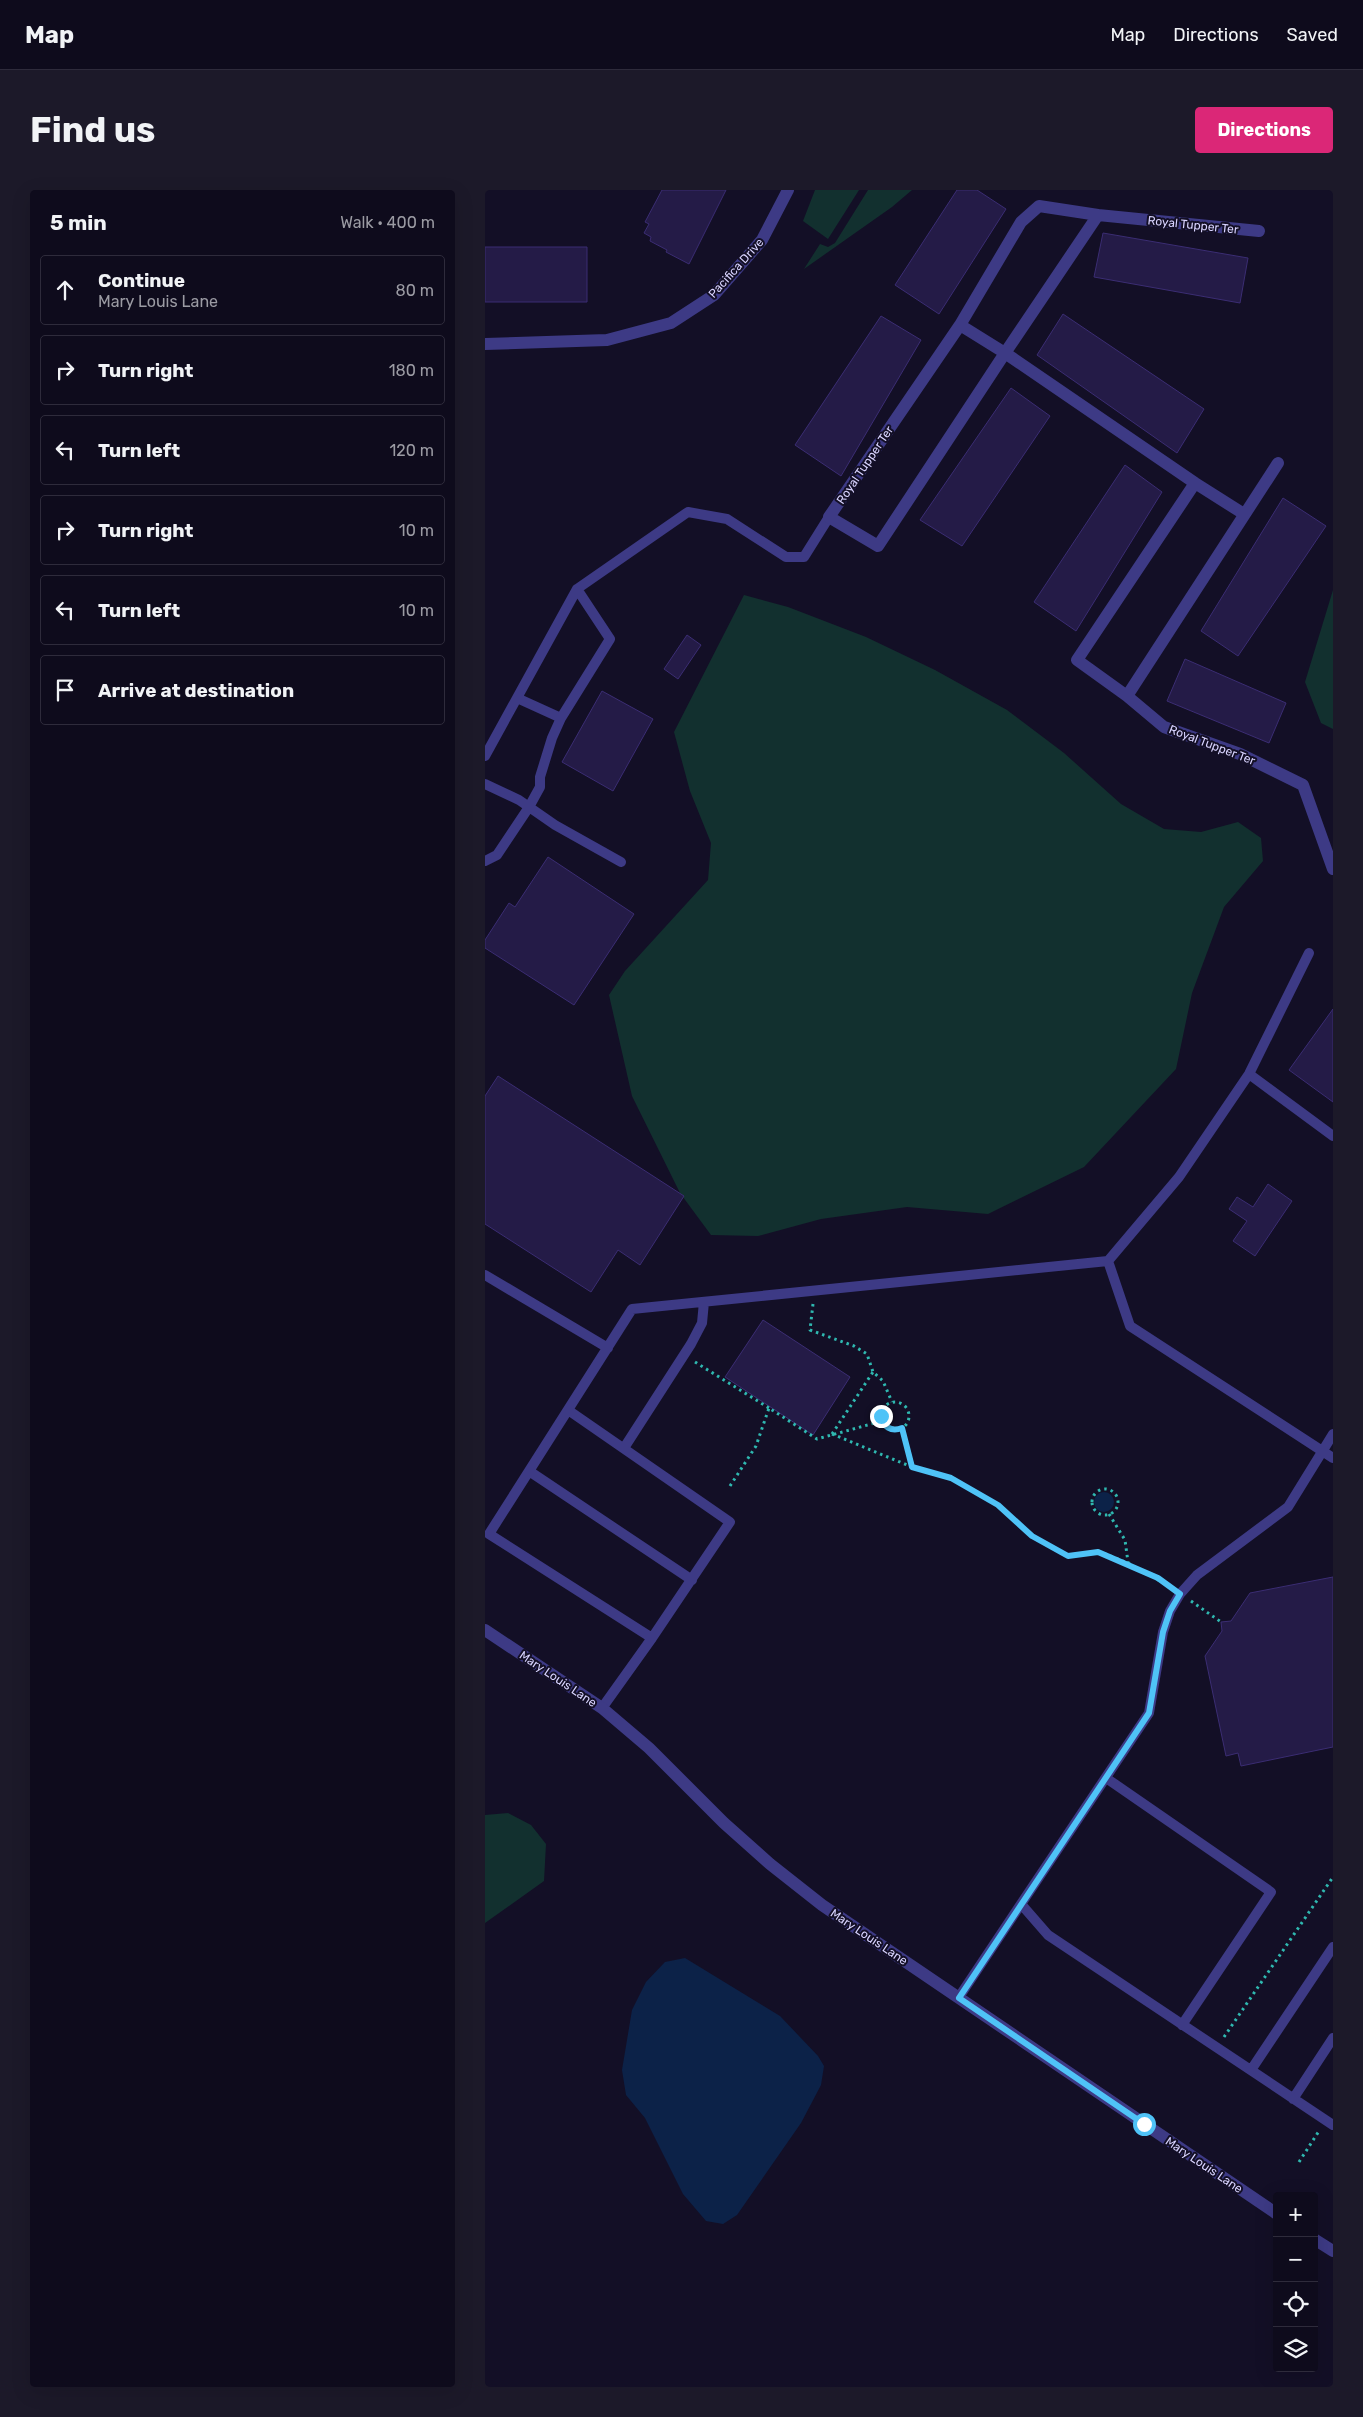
<!DOCTYPE html>
<html lang="en">
<head>
<meta charset="utf-8">
<style>
  :root { --surface:#0e0b1c; --page:#1c1929; --text:#f1f3f6; --muted:#9b9ba3; --line:#2e2b3b; --accent:#db2777 }
  body { margin:0; font-family:Rubik,sans-serif; background:var(--page); color:var(--text) }
  .controls { position:absolute; right:15px; bottom:15px; display:grid; overflow:hidden; border-radius:5px; box-shadow:0 5px 20px #0002 }
  .controls button { width:45px; height:45px; display:grid; place-items:center; padding:0; border:0; border-bottom:1px solid var(--line); background:var(--surface); color:var(--text); font:25px sans-serif }
  .stop { position:absolute; width:15px; height:15px; margin:-11px; border:4px solid #4fc3f7; border-radius:50%; background:#fff }
  .stop.end { background:#4fc3f7; border-color:#fff; box-shadow:0 1px 5px #0008 }
  .list { margin:0; padding:0; list-style:none }
  h2 { display:flex; justify-content:space-between; align-items:center; height:65px; margin:0; padding:0 20px; font-size:21px }
  h2 small { font-size:16px; font-weight:400; color:var(--muted) }
  .list li { display:grid; grid-template-columns:32px 1fr auto; gap:15px; align-items:center; box-sizing:border-box; height:70px; margin:0 10px 10px; padding:0 10px; border:1px solid var(--line); border-radius:5px }
  .list b { display:block; font-size:19px; white-space:nowrap }
  .list p { margin:0; font-size:16px; white-space:nowrap; color:var(--muted) }
  .list em { font-size:16px; font-style:normal; color:var(--muted) }
  .icon { flex:none; width:28px; height:28px; fill:none; stroke:currentColor; stroke-width:2; stroke-linecap:round; stroke-linejoin:round }
  .map { position:relative; flex:none; width:848px; height:2197px; overflow:hidden; border-radius:5px }
  header { display:flex; align-items:center; gap:30px; box-sizing:border-box; height:70px; padding:0 25px; background:var(--surface); border-bottom:1px solid var(--line) }
  header strong { font-size:24px }
  nav { display:flex; gap:28px; margin-inline-start:auto; font-size:18px }
  .intro { display:flex; align-items:center; justify-content:space-between; box-sizing:border-box; height:120px; padding:0 30px }
  h1 { margin:0; font-size:35px }
  .button { padding:12px 22px; border-radius:5px; background:var(--accent); color:#fff; font-size:18px; font-weight:700 }
  main { display:flex; gap:30px; padding:0 30px }
  aside { flex:1; background:var(--surface); border-radius:5px; box-shadow:0 5px 20px #0002 }
  .map>svg:first-child { display:block }
  .green { fill:#12302f }
  .water { fill:#0c2248 }
  .building { fill:#241b47; stroke:#3b2d73 }
  .lines { fill:none; stroke-linecap:round; stroke-linejoin:round }
  .path { stroke:#2fb8b0; stroke-width:3; stroke-dasharray:2.5 4; stroke-linecap:butt }
  .service { stroke:#3d3a85; stroke-width:10 }
  .minor { stroke:#3d3a85; stroke-width:12 }
  .route { stroke:#4fc3f7; stroke-width:6 }
  .labels { text-anchor:middle; dominant-baseline:central; stroke-width:4; stroke-linejoin:round; paint-order:stroke }
  .street-label { font-size:12px; fill:#d9d4ff; stroke:#130f26 }
</style>
</head>
<body>
<header>
<strong>Map</strong>
<nav><a>Map</a><a>Directions</a><a>Saved</a></nav>
</header>
<div class="intro"><h1>Find us</h1><a class="button">Directions</a></div>
<main>
<aside>
<h2>5 min<small>Walk · 400 m</small></h2>
<ul class="list">
<li><svg class="icon" aria-label="ahead" viewBox="0 0 24 24"><path d="M12 20V5M6 11l6-6 6 6"/></svg><div><b>Continue</b><p>Mary Louis Lane</p></div><em>80 m</em></li>
<li><svg class="icon" aria-label="right" viewBox="0 0 24 24"><path d="M7 20v-9h11M14 6l5 5-5 5"/></svg><div><b>Turn right</b></div><em>180 m</em></li>
<li><svg class="icon" aria-label="left" viewBox="0 0 24 24"><path d="M17 20v-9H6M10 6l-5 5 5 5"/></svg><div><b>Turn left</b></div><em>120 m</em></li>
<li><svg class="icon" aria-label="right" viewBox="0 0 24 24"><path d="M7 20v-9h11M14 6l5 5-5 5"/></svg><div><b>Turn right</b></div><em>10 m</em></li>
<li><svg class="icon" aria-label="left" viewBox="0 0 24 24"><path d="M17 20v-9H6M10 6l-5 5 5 5"/></svg><div><b>Turn left</b></div><em>10 m</em></li>
<li><svg class="icon" aria-label="arrive" viewBox="0 0 24 24"><path d="M6 21V4h12l-3 4 3 4H6"/></svg><div><b>Arrive at destination</b></div></li>
</ul>
</aside>
<div class="map">
<svg width="848" height="2197" viewBox="0 0 848 2197">
  <rect width="100%" height="100%" fill="#130f26"/>
  <path class="green" d="M330,0H374L343,49L318,31Z
    M383,0H427L407,17L319,79L335,54L343,57L350,53Z
    M848,400V539L836,533L820,492Z
    M259,405L303,417L381,447L450,480L522,520L579,563L636,614L679,639L716,642L753,632L776,648L778,671L739,717L707,803L691,879L599,977L503,1024L422,1017L336,1029L273,1046L226,1045L195,1003L147,906L124,805L140,781L223,690L226,653L205,601L189,542Z
    M23,1623L46,1635L61,1654L59,1691L0,1733V1625Z"/>
  <path class="water" d="M609 1312a10 10 0 1 1 20 0a10 10 0 1 1-20 0Z
    M200,1768L295,1826L333,1866L339,1876L336,1895L316,1933L252,2025L238,2034L221,2031L198,2004L160,1928L141,1905L137,1880L147,1820L161,1792L180,1772Z"/>
  <path class="building" d="M177,0H241L204,74L181,62L182,60L165,51L166,47L159,43L164,34L160,32Z
    M472,0H492L521,19L454,124L410,95Z
    M618,43L763,68L755,113L609,87Z
    M0,57H102V112H0Z
    M578,124L719,219L692,263L552,165Z
    M396,126L436,150L356,286L310,255Z
    M526,198L565,226L477,356L435,330Z
    M640,275L677,302L591,441L549,412Z
    M798,308L841,336L753,466L716,441Z
    M202,445L216,455L193,489L179,479Z
    M700,469L801,513L784,553L682,511Z
    M117,501L168,529L128,601L77,572Z
    M63,667L149,724L89,815L0,758V750L24,713L30,717Z
    M848,819V912L804,880Z
    M13,886L199,1006L155,1075L133,1060L106,1102L0,1034V906Z
    M783,994L807,1011L770,1066L748,1051L762,1031L744,1019L752,1007L768,1017Z
    M278,1130L365,1187L328,1245L240,1187Z
    M848,1387V1557L756,1576L753,1563L741,1566L720,1466L737,1441L736,1432L746,1431L765,1403Z"/>
  <g class="lines">
    <path class="path" d="M328,1114L325,1140L369,1156L382,1164L388,1182L398,1191L407,1212
      M210,1172L284,1218
      M396 1226a14 14 0 1 1 28 0a14 14 0 1 1-28 0Z
      M417,1238L427,1276
      M347,1244L427,1277L466,1287L513,1315L547,1346L583,1366L613,1361L643,1373L684,1396
      M347,1244L388,1182
      M245,1296L271,1256L284,1218L332,1249L397,1231
      M607 1312a13 13 0 1 1 26 0a13 13 0 1 1-26 0Z
      M624,1324L640,1350L643,1372
      M706,1411L736,1432
      M739,1847L848,1687
      M814,1972L834,1941"/>
    <path class="service" d="M76,528L125,449L92,399
      M0,566L92,399L203,322L242,329L301,367H319L344,327
      M0,594L34,610L70,635L136,672
      M0,671L12,665L44,617L55,597V587L67,548L76,528L32,508
      M764,884L848,946
      M623,1071L645,1136L848,1268
      M0,1085L123,1158
      M83,1220L245,1332L167,1448
      M848,1244L803,1317L712,1385L695,1404L685,1421L678,1442L664,1523L536,1714L563,1745L848,1935
      M139,1258L206,1154L217,1133L219,1112
      M44,1281L207,1390
      M117,1518L167,1448L4,1344L147,1119L623,1071L694,987L764,884L824,763
      M621,1588L786,1702L697,1835
      M474,1807L536,1714
      M766,1880L848,1757
      M808,1909L848,1848"/>
    <path class="minor" d="M475,135L344,327L393,356L520,163L475,135L536,32L554,16L613,25
      M0,154L122,150L186,133L229,105L277,50L303,0
      M793,273L642,506L679,537L755,564L818,595L848,679
      M710,293L520,163L613,25L774,41
      M642,506L592,470L710,293L759,324
      M0,1440L117,1518L164,1558L239,1633L285,1674L337,1715L792,2024
      M829,2049L848,2061"/>
  </g>
  <g class="lines">
    <path class="route" d="M396,1226C398,1237 406,1242 417,1238L427,1277L466,1288L513,1315L547,1346L583,1366L613,1362L673,1388L695,1404L685,1421L678,1442L664,1523L474,1808L659,1934"/>
  </g>
  <g class="labels">
    <g class="street-label">
      <text transform="translate(708 35) rotate(6)">Royal Tupper Ter</text>
      <text transform="translate(251 78) rotate(-48)">Pacifica Drive</text>
      <text transform="translate(380 275) rotate(-56)">Royal Tupper Ter</text>
      <text transform="translate(727 555) rotate(21)">Royal Tupper Ter</text>
      <text transform="translate(73 1489) rotate(34)">Mary Louis Lane</text>
      <text transform="translate(384 1747) rotate(34)">Mary Louis Lane</text>
      <text transform="translate(719 1975) rotate(34)">Mary Louis Lane</text>
    </g>
  </g>
</svg>
<div class="controls">
<button>+</button>
<button>−</button>
<button><svg class="icon" aria-label="locate" viewBox="0 0 24 24"><circle cx="12" cy="12" r="6"/><path d="M12 2v4M12 18v4M2 12h4M18 12h4"/></svg></button>
<button><svg class="icon" aria-label="layers" viewBox="0 0 24 24"><path d="M12 4l9 5-9 5-9-5zM3 14l9 5 9-5"/></svg></button>
</div>
<div class="stop" style="left:659px;top:1934px"></div>
<div class="stop end" style="left:396px;top:1226px"></div>
</div>
</main>
</body>
</html>
